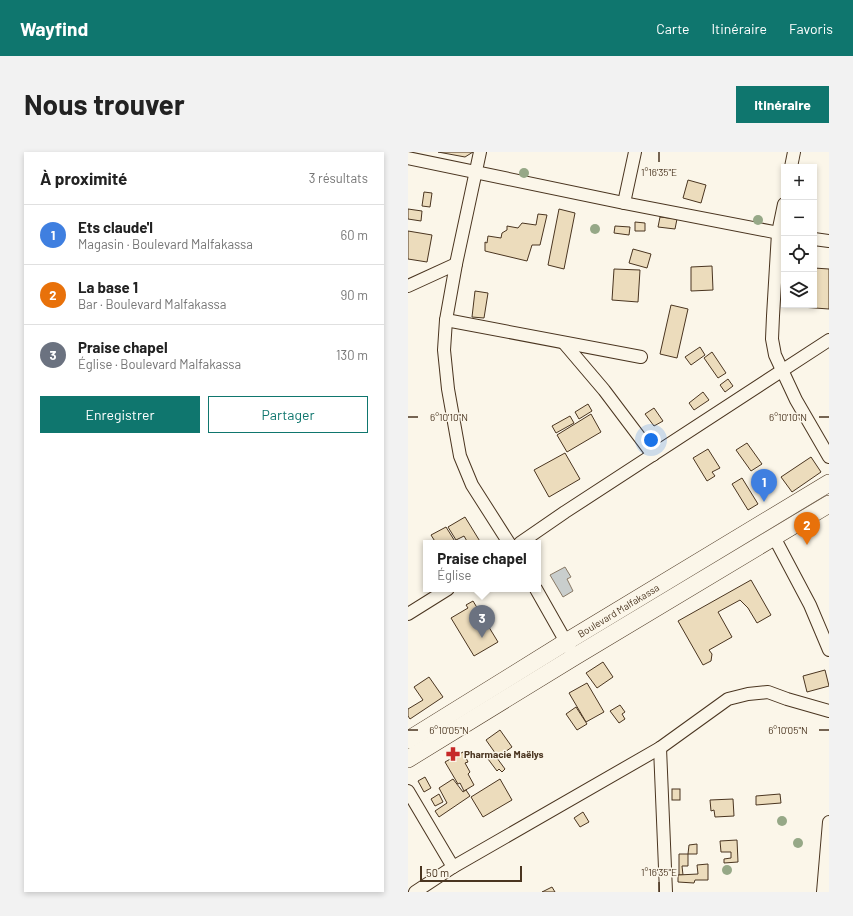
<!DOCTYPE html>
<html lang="fr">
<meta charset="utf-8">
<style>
body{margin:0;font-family:Barlow,sans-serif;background:#f2f2f2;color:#222}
.controls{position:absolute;right:12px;top:12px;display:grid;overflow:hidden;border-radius:0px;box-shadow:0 2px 6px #0003}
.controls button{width:36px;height:36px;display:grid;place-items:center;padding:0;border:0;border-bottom:1px solid #e0e0e0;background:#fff;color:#222;font:20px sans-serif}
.scale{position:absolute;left:12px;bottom:10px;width:102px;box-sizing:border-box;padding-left:4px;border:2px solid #4a3520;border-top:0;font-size:11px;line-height:14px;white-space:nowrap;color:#4a3520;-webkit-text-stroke:3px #fbf6e9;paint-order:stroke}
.you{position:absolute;left:243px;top:288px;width:14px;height:14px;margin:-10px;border:3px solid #fff;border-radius:50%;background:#1a73e8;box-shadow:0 0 0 6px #1a73e833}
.badge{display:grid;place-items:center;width:26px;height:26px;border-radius:50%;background:#0f766e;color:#fff;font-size:13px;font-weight:700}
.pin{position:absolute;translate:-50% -33px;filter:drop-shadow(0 1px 2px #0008)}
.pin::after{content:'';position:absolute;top:21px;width:14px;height:12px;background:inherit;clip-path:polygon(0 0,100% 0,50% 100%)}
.popup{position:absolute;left:15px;top:388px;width:118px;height:52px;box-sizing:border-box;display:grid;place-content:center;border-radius:0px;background:#fff;filter:drop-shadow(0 1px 3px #0005);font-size:13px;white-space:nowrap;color:#767676}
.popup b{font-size:15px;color:#222}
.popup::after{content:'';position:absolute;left:50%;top:100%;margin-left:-8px;border:8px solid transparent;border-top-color:#fff}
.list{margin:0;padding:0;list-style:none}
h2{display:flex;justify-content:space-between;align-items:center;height:52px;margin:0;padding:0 16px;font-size:17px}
h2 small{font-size:13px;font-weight:400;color:#767676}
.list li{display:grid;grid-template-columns:26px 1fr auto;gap:12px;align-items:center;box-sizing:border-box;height:60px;padding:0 16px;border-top:1px solid #e0e0e0}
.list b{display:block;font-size:15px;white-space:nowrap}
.list p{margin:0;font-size:13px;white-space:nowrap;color:#767676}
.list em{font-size:13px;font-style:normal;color:#767676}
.actions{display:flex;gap:8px;padding:12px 16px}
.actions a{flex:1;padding:9px 0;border:1px solid #0f766e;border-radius:0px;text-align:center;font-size:14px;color:#0f766e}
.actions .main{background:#0f766e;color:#fff}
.icon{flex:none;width:22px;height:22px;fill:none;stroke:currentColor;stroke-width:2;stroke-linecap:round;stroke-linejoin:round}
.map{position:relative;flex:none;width:421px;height:740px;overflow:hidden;border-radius:0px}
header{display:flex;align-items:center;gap:24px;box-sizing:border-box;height:56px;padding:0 20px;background:#0f766e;color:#fff}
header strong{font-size:19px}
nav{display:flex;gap:22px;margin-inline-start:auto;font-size:14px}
.intro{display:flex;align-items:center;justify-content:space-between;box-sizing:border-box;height:96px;padding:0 24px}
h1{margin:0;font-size:28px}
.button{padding:10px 18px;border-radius:0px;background:#0f766e;color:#fff;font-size:14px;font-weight:700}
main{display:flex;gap:24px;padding:0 24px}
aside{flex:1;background:#fff;border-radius:0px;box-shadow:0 2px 6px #0003}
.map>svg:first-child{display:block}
.water{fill:#c9cecd;stroke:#887966}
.building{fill:#ecdcbc;stroke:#4a3520}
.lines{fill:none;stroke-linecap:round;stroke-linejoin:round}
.minor-casing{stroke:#4a3520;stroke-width:14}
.secondary-casing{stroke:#4a3520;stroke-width:18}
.minor{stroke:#fbf6e9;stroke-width:12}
.secondary{stroke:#fbf6e9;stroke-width:17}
.tree{fill:#96a887}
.ticks{fill:none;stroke:#4a3520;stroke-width:1.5}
.labels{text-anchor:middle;stroke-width:3;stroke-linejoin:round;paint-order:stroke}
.street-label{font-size:10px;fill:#4a3520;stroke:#fbf6e9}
.poi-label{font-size:10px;font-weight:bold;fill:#4a3520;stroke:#fbf6e9;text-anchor:start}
.ticks-label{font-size:10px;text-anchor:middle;fill:#4a3520;stroke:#fbf6e9;stroke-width:3;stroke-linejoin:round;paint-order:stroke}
</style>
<header>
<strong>Wayfind</strong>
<nav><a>Carte</a><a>Itinéraire</a><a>Favoris</a></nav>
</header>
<div class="intro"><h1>Nous trouver</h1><a class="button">Itinéraire</a></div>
<main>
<aside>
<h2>À proximité<small>3 résultats</small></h2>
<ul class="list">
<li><span class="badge" style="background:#3f7fe0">1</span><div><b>Ets claude'l</b><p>Magasin · Boulevard Malfakassa</p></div><em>60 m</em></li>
<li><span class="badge" style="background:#e8710a">2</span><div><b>La base 1</b><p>Bar · Boulevard Malfakassa</p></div><em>90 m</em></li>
<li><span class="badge" style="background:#6b7280">3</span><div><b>Praise chapel</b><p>Église · Boulevard Malfakassa</p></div><em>130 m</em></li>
</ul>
<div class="actions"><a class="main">Enregistrer</a><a>Partager</a></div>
</aside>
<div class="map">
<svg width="421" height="740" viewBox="0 0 421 740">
<rect width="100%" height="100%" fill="#fbf6e9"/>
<polygon class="water" points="157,415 163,425 159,427 165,439 155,445 142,423"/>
<g class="building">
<polygon points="30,0 65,0 57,5"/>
<polygon points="280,28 298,33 293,51 275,46"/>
<polygon points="16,40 24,41 22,55 14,54"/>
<polygon points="0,57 14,59 13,69 0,67"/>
<polygon points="151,57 167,61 156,117 140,113"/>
<polygon points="130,62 139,63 132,93 124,93 119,109 77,99 77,90 79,91 80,84 93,86 94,81 99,78 99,74 110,76 114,71 128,73"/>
<polygon points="252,65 269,67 267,77 250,75"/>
<polygon points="227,70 237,71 237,79 227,79"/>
<polygon points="207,74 222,75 221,83 206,81"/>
<polygon points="0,79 24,83 19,110 0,107"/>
<polygon points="225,97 243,102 239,116 221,111"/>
<polygon points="304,114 305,138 283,139 283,115"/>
<polygon points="406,116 421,117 421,157 379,154 406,153"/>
<polygon points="206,117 232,118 230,150 204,148"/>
<polygon points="67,139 80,141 76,166 64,165"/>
<polygon points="263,153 280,157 269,206 252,202"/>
<polygon points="292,195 297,203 283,213 277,205"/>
<polygon points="304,200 318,221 310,226 296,206"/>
<polygon points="320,227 325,234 317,240 312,233"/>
<polygon points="295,240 301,248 286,258 281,251"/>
<polygon points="180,252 184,259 171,267 167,260"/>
<polygon points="246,256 255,269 246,274 237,262"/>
<polygon points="183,262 193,280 159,300 149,283"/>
<polygon points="162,264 166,271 148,281 144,274"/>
<polygon points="339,291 354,312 343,319 328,298"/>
<polygon points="300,297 312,316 304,320 307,324 299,329 285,306"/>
<polygon points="157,301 172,327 141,345 126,318"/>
<polygon points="403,305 413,320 384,340 373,325"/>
<polygon points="334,326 350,352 340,358 324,332"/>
<polygon points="57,365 73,391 60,391 56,384 48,388 40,375"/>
<polygon points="38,375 48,391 28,391 23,383"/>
<polygon points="343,428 363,463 349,471 340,456 332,448 310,460 324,485 301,498 304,502 303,509 295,513 270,469"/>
<polygon points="65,449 90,490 66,504 43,466 60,456 58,453"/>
<polygon points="195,510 205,525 189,536 178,521"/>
<polygon points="417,518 421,534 399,540 395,524"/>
<polygon points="21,525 35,545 2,567 0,564 0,557 15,548 6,535"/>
<polygon points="179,531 196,560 178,570 161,541"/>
<polygon points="212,553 217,560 214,562 217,567 211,571 202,559"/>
<polygon points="168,555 179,572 169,578 158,562"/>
<polygon points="92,578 104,595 90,605 78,588"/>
<polygon points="55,600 60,610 57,611 62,620 60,622 66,633 56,639 52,631 50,632 37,610"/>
<polygon points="86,602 97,617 94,620 91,617 89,619 80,607"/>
<polygon points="17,625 23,636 16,640 10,629"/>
<polygon points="45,627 55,640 58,638 62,644 31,665 27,659 39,651 31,636"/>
<polygon points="92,627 104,648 75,665 63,645"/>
<rect x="264" y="637" width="8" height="11"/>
<polygon points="31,642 35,650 27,654 23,647"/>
<polygon points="372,642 373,651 348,653 348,644"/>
<polygon points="325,647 326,664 307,665 306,658 303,659 302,648"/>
<polygon points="175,660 181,670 172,675 166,666"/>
<polygon points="329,688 330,710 316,711 316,707 323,706 323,700 313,700 312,689"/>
<polygon points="289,692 289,702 280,702 281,693"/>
<polygon points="271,702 280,702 280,714 274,714 275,723 271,723"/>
<polygon points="300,712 300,728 287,728 286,731 270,730 270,723 290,722 289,713"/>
<polygon points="144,735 147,740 134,740"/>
</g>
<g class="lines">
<defs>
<g id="minor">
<polyline points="72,0 48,112 38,168 36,198 40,237 52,304 64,333 101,391"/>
<polyline points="0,6 216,51 376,82"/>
<polyline points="383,15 386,0"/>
<polyline points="216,51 227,0"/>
<polyline points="376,52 370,81 365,164 364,187 367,203 388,248 421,305"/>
<polyline points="406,87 421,89"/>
<polyline points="0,134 48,112"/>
<polyline points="38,168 233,205"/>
<polyline points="156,191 196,238 245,303"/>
<polyline points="366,385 402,453 421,498"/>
<polyline points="112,391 157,360 421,188"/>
<polyline points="128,437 162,497"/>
<polyline points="0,462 40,437"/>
<polyline points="252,596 258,740"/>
<polyline points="0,639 45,715"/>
<polyline points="7,740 45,715 252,596 320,547 340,542 360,540 379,547 421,559"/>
<polyline points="415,740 421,670"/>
</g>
<g id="secondary">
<path id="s1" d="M0,588L158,490L421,331"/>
<polyline points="0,607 166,505 421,352"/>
</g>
</defs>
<use href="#minor" class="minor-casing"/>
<use href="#secondary" class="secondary-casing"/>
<use href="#minor" class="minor"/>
<use href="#secondary" class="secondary"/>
</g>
<g class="tree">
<circle cx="116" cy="21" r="5"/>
<circle cx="350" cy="68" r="5"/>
<circle cx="187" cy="77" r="5"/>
<circle cx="374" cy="669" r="5"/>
<circle cx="390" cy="691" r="5"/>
<circle cx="319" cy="718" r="5"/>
</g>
<path class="ticks" d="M251,0V10M0,265H10M411,265H421M0,578H10M411,578H421M251,730V740"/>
<defs>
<symbol id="pharmacy-bare" viewBox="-9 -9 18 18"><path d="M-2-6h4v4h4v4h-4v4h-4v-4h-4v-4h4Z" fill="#c62828" stroke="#fbf6e9" stroke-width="2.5" paint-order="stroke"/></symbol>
</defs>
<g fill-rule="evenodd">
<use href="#pharmacy-bare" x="35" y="592" width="20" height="20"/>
</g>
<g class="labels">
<g class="street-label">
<text dy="4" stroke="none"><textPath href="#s1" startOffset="247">Boulevard Malfakassa</textPath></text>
</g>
<g class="poi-label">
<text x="56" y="606">Pharmacie Maëlys</text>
</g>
</g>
<g class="ticks-label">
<text x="251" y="24">1°16'35"E</text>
<text x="41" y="269">6°10'10"N</text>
<text x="380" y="269">6°10'10"N</text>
<text x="41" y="582">6°10'05"N</text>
<text x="380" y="582">6°10'05"N</text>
<text x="251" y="724">1°16'35"E</text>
</g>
</svg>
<div class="controls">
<button>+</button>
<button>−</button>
<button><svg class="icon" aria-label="locate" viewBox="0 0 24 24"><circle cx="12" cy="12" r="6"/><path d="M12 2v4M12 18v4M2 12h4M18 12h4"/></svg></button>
<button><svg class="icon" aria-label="layers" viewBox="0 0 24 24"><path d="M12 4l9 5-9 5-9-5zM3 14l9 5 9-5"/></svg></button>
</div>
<div class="scale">50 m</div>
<div class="you"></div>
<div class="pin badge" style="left:356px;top:350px;background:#3f7fe0">1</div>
<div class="pin badge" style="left:399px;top:393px;background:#e8710a">2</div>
<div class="pin badge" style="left:74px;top:486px;background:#6b7280">3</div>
<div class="popup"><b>Praise chapel</b>Église</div>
</div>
</main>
